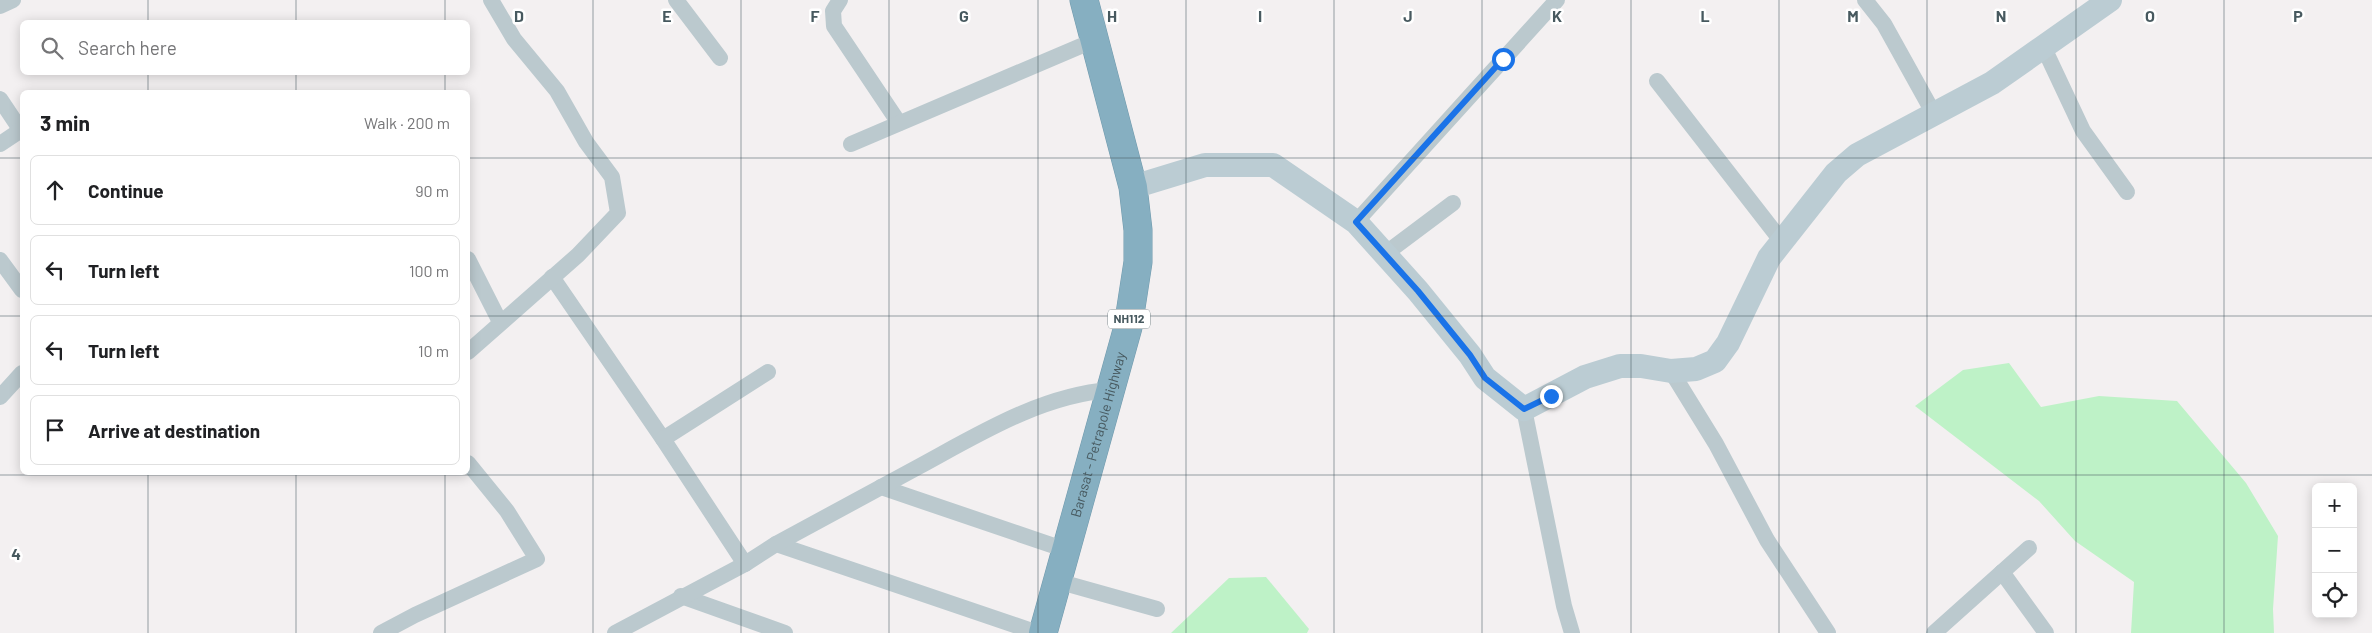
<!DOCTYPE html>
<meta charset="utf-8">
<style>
body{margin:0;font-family:Barlow,sans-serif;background:#f2f2f2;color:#202124}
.controls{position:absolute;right:15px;bottom:15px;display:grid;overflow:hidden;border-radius:8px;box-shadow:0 2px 12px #0003}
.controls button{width:45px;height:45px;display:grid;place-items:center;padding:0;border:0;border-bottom:1px solid #e0e0e0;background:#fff;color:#202124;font:25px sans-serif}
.stop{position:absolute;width:15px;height:15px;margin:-11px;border:4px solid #1a73e8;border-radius:50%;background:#fff}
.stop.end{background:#1a73e8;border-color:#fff;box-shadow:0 1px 5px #0008}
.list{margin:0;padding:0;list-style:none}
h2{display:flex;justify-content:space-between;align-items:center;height:65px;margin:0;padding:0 20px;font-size:21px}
h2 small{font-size:16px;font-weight:400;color:#757577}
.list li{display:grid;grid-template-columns:32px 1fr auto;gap:15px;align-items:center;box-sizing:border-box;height:70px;margin:0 10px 10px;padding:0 10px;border:1px solid #e0e0e0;border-radius:8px}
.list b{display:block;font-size:19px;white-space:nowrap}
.list em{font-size:16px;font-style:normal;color:#757577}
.icon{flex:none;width:28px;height:28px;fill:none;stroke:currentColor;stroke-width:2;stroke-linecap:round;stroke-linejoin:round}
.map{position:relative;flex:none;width:2372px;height:633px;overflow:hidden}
.search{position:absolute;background:#fff;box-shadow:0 2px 12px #0003;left:20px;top:20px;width:450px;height:55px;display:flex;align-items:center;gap:12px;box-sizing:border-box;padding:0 18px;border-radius:8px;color:#757577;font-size:19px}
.panel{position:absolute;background:#fff;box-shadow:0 2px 12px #0003;left:20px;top:90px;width:450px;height:385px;border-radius:8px}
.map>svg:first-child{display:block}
.green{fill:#bef2c7}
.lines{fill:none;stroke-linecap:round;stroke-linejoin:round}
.highway-casing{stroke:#719aad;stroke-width:29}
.street{stroke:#bbc9ce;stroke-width:16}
.secondary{stroke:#bbccd3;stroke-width:24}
.highway{stroke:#86afc1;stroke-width:28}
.route{stroke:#1a73e8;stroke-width:6}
.grid{fill:none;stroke:#47595f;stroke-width:1;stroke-opacity:0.55}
.labels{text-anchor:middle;stroke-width:5;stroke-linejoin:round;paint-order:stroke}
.shield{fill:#fff;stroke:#7e8b8f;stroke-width:1}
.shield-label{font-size:12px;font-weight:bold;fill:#47595f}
.street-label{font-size:14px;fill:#47595f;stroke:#fff}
.grid-label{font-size:16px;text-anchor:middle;font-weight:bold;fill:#47595f;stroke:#fff;stroke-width:5;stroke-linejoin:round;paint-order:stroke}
</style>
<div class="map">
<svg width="2372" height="633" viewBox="0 0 2372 633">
<rect width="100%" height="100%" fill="#f3f0f1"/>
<g class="green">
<polygon points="2009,363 2041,407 2099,396 2177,401 2246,483 2278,536 2273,609 2274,633 2131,633 2134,582 2075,541 2039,501 1915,406 1963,370"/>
<polygon points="1266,577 1309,629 1307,633 1171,633 1229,578"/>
</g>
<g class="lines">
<defs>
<g id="highway">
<path id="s1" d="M1043,633L1128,327L1138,262V230L1133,187L1084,0"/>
</g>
</defs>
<use href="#highway" class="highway-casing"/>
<g class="street">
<polyline points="676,0 720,58"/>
<polyline points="840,0 833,11 834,26 899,123"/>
<polyline points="1865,0 1884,24 1934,114"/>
<polyline points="0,6 13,0"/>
<polyline points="2043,46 2083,131 2127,192"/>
<polyline points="1657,81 1783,243"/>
<polyline points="0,99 22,132"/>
<polyline points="0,144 21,130"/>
<polyline points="851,144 1095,40"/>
<polyline points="1356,222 1557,0"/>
<polyline points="1385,254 1453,203"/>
<polyline points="468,259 500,322"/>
<polyline points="0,260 22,290"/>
<polyline points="552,277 663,439 745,564"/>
<polyline points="468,352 578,255 618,213 612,177 586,142 557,91 514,39 491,0"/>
<polyline points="1671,371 1716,444 1767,540 1828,633"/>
<polyline points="0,397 22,373"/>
<polyline points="1524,409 1564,606 1572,633"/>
<polyline points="663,439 768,372"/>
<polyline points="881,487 1066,550"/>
<polyline points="776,544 1038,633"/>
<polyline points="2002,572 2046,633"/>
<polyline points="1057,581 1157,609"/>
<polyline points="681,596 785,633"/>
<polyline points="381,633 415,615 537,559 507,511 468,463"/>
<path d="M615,633L745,564L776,544C824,518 872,492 920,466C979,434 1042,395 1110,390"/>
<polyline points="1934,633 2029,548"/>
</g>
<polyline class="secondary" points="1133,187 1205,165 1273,165 1356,222 1418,291 1470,355 1485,378 1524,409 1585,377 1620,366 1641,366 1671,371 1696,369 1715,361 1728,343 1769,258 1836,173 1857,155 1992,83 2110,0"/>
<use href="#highway" class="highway"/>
</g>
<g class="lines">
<polyline class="route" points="1503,59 1356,222 1418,291 1470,355 1485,378 1524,409 1551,396"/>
</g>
<path class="grid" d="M148,0V22M296,0V22M445,0V22M593,0V633M741,0V633M889,0V633M1038,0V633M1186,0V633M1334,0V633M1482,0V633M1631,0V633M1779,0V633M1927,0V633M2076,0V633M2224,0V633M148,72V92M296,72V92M445,72V92M0,158H22M468,158H2372M0,316H22M468,316H2372M148,472V633M296,472V633M445,472V633M0,475H2372"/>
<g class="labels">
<rect class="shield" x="1108" y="309.5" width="42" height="19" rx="4"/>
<g class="shield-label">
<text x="1129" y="323">NH112</text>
</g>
<g class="street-label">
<text dy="5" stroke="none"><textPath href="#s1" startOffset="206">Barasat - Petrapole Highway</textPath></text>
</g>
</g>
<g class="grid-label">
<text x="519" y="22">D</text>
<text x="667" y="22">E</text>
<text x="815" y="22">F</text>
<text x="964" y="22">G</text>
<text x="1112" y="22">H</text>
<text x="1260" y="22">I</text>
<text x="1408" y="22">J</text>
<text x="1557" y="22">K</text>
<text x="1705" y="22">L</text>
<text x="1853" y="22">M</text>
<text x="2001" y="22">N</text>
<text x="2150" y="22">O</text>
<text x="2298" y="22">P</text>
<text x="16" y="560">4</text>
</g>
</svg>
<div class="controls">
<button>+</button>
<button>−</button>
<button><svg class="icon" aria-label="locate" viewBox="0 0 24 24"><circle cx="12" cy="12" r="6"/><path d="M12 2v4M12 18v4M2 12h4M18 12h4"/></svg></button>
</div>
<div class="stop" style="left:1503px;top:59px"></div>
<div class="stop end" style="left:1551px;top:396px"></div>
<div class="search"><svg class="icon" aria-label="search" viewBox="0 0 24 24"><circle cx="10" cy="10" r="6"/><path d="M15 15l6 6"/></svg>Search here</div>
<section class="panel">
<h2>3 min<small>Walk · 200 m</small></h2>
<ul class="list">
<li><svg class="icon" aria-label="ahead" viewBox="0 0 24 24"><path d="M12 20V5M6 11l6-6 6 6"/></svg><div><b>Continue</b></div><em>90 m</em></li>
<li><svg class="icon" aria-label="left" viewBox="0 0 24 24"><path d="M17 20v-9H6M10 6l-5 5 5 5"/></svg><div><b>Turn left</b></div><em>100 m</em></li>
<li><svg class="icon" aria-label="left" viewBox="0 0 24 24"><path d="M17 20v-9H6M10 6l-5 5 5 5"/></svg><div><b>Turn left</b></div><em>10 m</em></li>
<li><svg class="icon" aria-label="arrive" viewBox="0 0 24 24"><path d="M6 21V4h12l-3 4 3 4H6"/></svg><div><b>Arrive at destination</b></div></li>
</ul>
</section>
</div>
